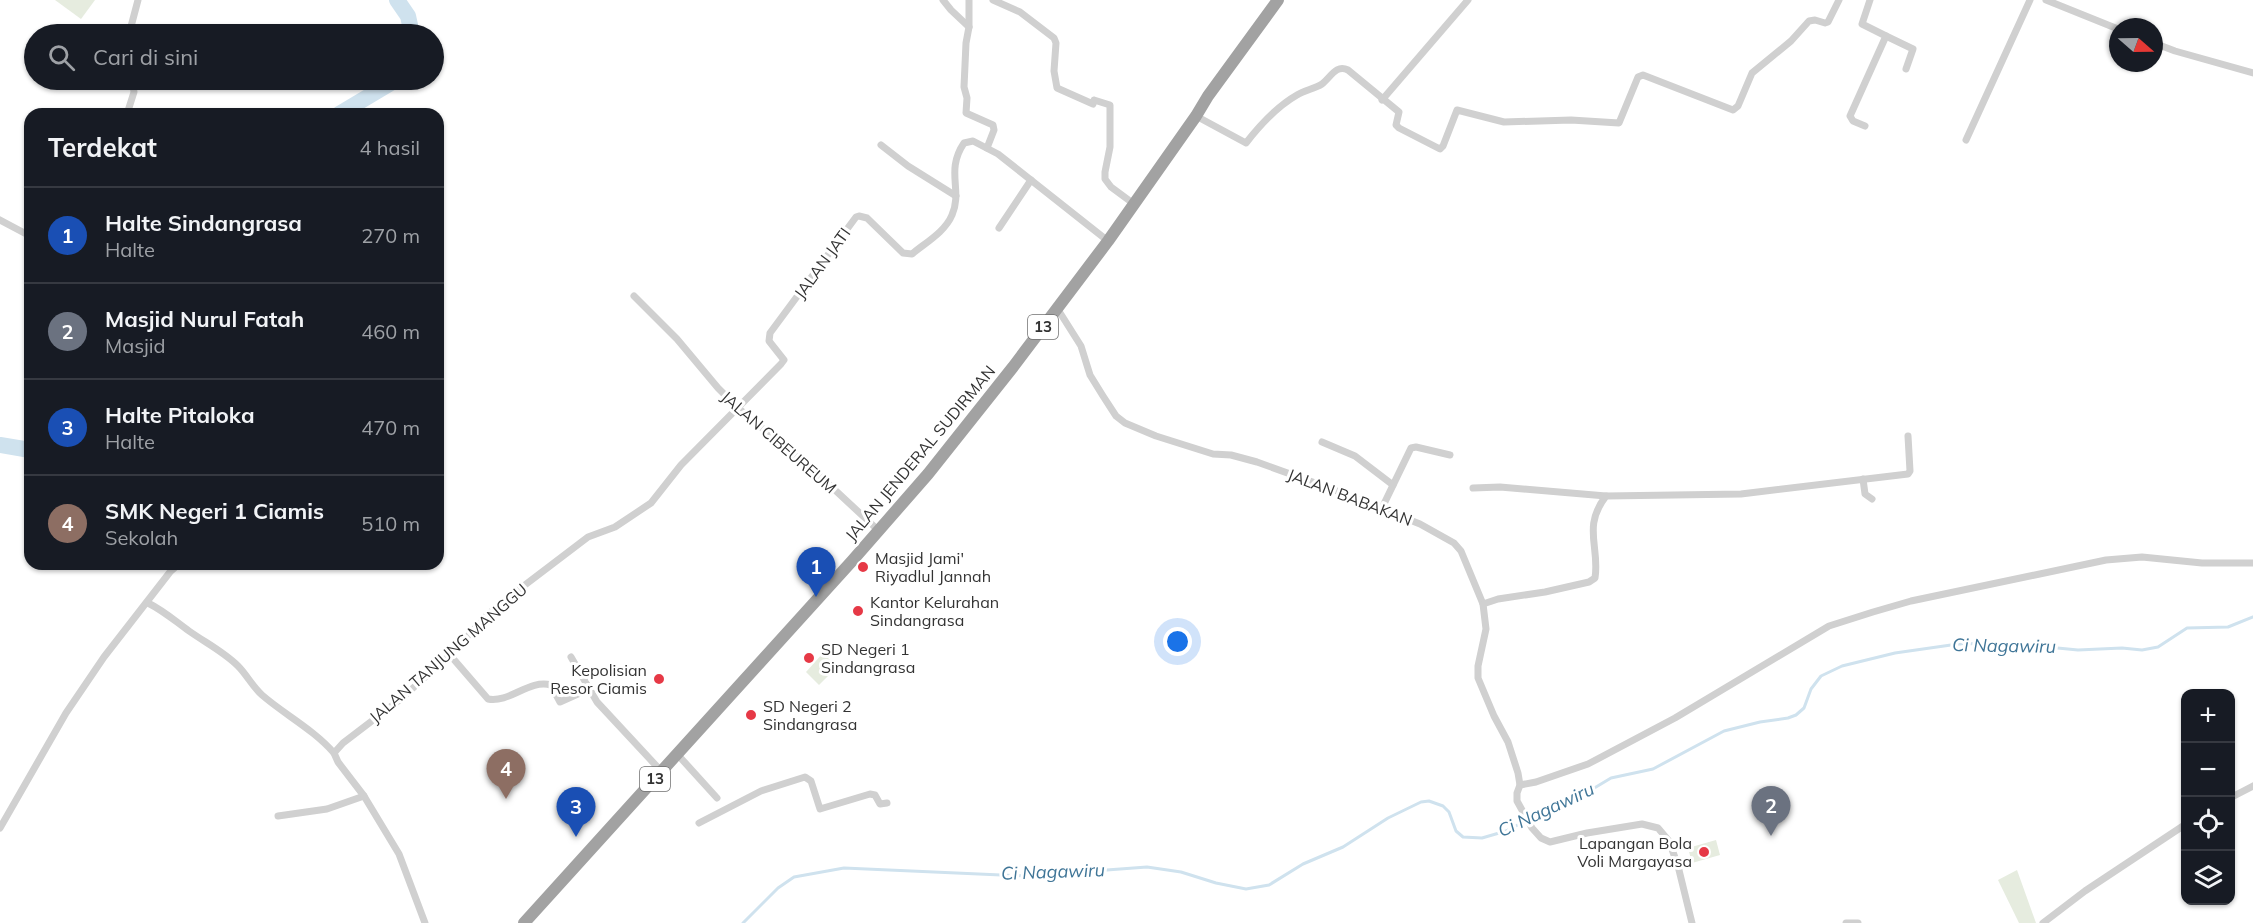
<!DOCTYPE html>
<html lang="id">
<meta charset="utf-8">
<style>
body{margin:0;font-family:Mulish,sans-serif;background:#20242c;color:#f1f3f6}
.controls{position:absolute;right:18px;bottom:18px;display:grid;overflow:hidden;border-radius:12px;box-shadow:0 2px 4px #0004}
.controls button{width:54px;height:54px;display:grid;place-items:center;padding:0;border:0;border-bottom:2px solid #363941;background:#171b24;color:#f1f3f6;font:30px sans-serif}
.compass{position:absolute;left:2109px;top:18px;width:54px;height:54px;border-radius:50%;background:#171b24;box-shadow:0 2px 4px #0004;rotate:110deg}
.you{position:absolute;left:1178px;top:642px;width:21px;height:21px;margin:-15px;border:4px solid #fff;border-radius:50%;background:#1a73e8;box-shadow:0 0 0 9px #1a73e833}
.badge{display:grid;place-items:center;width:39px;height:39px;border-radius:50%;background:#0f766e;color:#fff;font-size:20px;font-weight:700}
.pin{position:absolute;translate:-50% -50px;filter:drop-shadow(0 2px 3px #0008)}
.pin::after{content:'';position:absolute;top:32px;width:21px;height:18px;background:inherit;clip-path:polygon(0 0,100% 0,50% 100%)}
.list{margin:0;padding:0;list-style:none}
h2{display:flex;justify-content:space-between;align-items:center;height:78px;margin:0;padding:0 24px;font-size:26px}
h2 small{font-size:20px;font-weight:400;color:#9ea1a6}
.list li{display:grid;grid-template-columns:39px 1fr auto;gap:18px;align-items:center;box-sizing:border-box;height:96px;padding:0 24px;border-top:2px solid #363941}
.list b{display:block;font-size:22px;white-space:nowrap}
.list p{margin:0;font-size:20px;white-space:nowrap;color:#9ea1a6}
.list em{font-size:20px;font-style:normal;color:#9ea1a6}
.icon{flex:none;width:33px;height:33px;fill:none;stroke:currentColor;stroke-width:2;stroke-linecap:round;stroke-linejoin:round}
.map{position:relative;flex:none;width:2253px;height:923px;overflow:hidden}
.search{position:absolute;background:#171b24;box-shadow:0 2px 4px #0004;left:24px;top:24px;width:420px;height:66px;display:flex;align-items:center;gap:15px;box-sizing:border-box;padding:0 21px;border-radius:33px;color:#9ea1a6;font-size:22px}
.panel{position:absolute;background:#171b24;box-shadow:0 2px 4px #0004;left:24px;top:108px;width:420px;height:462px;border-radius:18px}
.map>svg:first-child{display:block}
.green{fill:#e6ecdf}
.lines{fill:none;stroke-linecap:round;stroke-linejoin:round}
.stream{stroke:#cfe2ee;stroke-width:3}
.river{stroke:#cfe2ee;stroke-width:16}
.minor{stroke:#d0d0d0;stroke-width:7}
.trunk{stroke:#a2a2a2;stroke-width:12}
.poi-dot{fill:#e63946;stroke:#fff;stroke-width:2}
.labels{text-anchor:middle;stroke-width:6;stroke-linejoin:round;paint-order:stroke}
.shield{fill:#fff;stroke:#707070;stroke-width:1.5}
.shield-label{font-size:15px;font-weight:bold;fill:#333}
.street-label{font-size:16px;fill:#333;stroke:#fff}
.poi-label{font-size:16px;fill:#333;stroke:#fff;text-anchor:start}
.water-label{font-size:18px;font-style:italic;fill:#3f7597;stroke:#fff}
</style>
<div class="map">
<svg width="2253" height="923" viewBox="0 0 2253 923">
<rect width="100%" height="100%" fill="#fff"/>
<g class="green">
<polygon points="55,0 95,0 81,19"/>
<polygon points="823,653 837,667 819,685 806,672"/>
<polygon points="1716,840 1720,855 1692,863 1688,848"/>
<polygon points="2017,870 2036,923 2019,923 1998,880"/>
</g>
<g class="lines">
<polyline class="stream" points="743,923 778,888 794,877 844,868 1026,876 1147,867 1181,872 1216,883 1246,889 1269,885 1303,864 1343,847 1388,818 1421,802 1429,801 1443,806 1449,812 1456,831 1463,837 1482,838 1506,831 1535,816 1576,799 1611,778 1653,769 1724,731 1760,722 1788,718 1796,715 1804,708 1811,689 1821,676 1842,666 1895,653 1958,644 2008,643 2078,650 2122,648 2142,650 2158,647 2187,628 2228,627 2253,617"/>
<g class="river">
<polyline points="397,0 408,16 412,34"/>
<polyline points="339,114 396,80"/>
<polyline points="0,445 30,450"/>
</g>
<g class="minor">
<polyline points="943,0 951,10 969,27"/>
<polyline points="969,0 969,27 966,43 964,87 967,98 966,113 993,125 994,130 987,148"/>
<polyline points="993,0 1020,12 1054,38 1056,43 1054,71 1057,88 1093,104 1094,100 1110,105 1110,147 1105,172 1105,179 1111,187 1134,204"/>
<polyline points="2046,0 2118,29"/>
<polyline points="129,34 138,0"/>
<polyline points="1886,36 1913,49 1906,69"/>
<polyline points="2154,43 2175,51 2253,73"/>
<polyline points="1382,100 1468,0"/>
<polyline points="127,114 134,92 132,80"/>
<path d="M1196,116L1246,143C1260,125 1276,107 1297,95C1305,90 1314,89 1322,84C1331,77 1336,64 1348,70L1399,112L1396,125L1399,128L1440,149L1443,146L1457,110L1504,122L1571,120L1619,123L1638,77L1643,75L1733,110L1738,106L1752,73L1791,41L1809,21L1815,20L1825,23L1828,22L1839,0"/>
<polyline points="1865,126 1853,121 1850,116 1886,36 1862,24 1870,0"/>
<polyline points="1966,140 2030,0"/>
<polyline points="881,145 908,166 956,196"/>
<polyline points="0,220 30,236"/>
<polyline points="999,228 1031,180"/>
<polyline points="634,296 677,339 718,388 738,408 821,477 879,531"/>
<polyline points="1057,308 1081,346 1090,375 1103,396 1116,416 1125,423 1156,436 1213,454 1231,455 1257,462 1332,489 1420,524 1454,543 1461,551 1483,604 1486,629 1478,666 1478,678 1494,716 1508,742 1518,773 1520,785 1517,793 1517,801 1532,828 1541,838 1550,842 1587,833 1642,824 1658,828 1669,841 1678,866 1692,923"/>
<polyline points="1322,442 1355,456 1393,485"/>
<polyline points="1863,479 1865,494 1872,499"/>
<polyline points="1473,488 1500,487 1606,496"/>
<polyline points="1382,508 1411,448 1416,447 1450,455"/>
<path d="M148,603C164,611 175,621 189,631C206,643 224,652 238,666C247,675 252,686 262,695C285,715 313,729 334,753"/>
<path d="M1483,604L1498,599L1545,592L1589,582L1595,578C1600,547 1582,527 1606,496L1741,494L1908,474L1910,471L1908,436"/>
<path d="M450,655L488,699C510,703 529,679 551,685L560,702L589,689"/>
<polyline points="571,657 597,702 662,772"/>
<polyline points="678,755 717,798"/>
<polyline points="1520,785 1536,782 1588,764 1675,718 1829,626 1873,612 1911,601 2106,560 2142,557 2202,563 2253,563"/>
<polyline points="2230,798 2253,786"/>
<polyline points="278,816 327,809 364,796"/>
<polyline points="699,823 761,791 805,777 811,781 820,809 870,794 875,795 880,804 887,803"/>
<polyline points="0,828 66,713 104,657 170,572 179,564"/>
<path d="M425,923L399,854L364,796L338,762L334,753L343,743L402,698L455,650L487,615L517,591L588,537L615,527L651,503L681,465L781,364L784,360L769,341L770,333L856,217L859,216L867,218L903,253L912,254C925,243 945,232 952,215C963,190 945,171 964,143L973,141L998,154L1108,241"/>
<polyline points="1846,923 1858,923"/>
<polyline points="2043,923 2085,891 2186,824"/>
</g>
<polyline class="trunk" points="524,923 852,561 928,474 1013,367 1108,241 1196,116 1208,96 1278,0"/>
</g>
<g class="poi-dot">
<circle cx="863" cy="567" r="6"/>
<circle cx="858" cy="611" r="6"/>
<circle cx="809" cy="658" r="6"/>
<circle cx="659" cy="679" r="6"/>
<circle cx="751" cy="715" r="6"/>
<circle cx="1704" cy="852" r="6"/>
</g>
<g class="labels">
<g class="shield">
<rect x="1028" y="315" width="30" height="24" rx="4.5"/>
<rect x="640" y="767" width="30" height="24" rx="4.5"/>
</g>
<g class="shield-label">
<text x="1043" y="332">13</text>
<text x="655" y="784">13</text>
</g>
<g class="street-label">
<text transform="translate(822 263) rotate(-54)" y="6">JALAN JATI</text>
<text transform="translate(779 442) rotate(41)" y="6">JALAN CIBEUREUM</text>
<text transform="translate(920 453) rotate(-50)" y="6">JALAN JENDERAL SUDIRMAN</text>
<text transform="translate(1350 497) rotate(21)" y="6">JALAN BABAKAN</text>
<text transform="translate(448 653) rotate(-41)" y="6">JALAN TANJUNG MANGGU</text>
</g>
<g class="poi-label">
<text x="875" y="564">Masjid Jami'<tspan x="875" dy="18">Riyadlul Jannah</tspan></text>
<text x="870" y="608">Kantor Kelurahan<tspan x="870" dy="18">Sindangrasa</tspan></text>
<text x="821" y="655">SD Negeri 1<tspan x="821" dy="18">Sindangrasa</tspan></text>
<text x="647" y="676" text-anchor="end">Kepolisian<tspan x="647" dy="18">Resor Ciamis</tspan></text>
<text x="763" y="712">SD Negeri 2<tspan x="763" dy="18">Sindangrasa</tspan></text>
<text x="1692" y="849" text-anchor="end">Lapangan Bola<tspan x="1692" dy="18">Voli Margayasa</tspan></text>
</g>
<g class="water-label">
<text transform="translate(2004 646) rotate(1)" y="6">Ci Nagawiru</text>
<text transform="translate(1546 810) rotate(-25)" y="6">Ci Nagawiru</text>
<text transform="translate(1053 872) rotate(-2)" y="6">Ci Nagawiru</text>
</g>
</g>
</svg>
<div class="controls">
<button>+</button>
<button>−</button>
<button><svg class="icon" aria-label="locate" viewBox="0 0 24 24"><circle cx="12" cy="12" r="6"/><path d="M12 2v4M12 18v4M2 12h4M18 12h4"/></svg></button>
<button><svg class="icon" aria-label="layers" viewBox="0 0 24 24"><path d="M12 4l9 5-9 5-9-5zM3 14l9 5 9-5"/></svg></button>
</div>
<svg class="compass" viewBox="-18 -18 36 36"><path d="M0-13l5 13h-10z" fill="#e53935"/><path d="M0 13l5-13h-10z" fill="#9ea1a6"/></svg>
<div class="you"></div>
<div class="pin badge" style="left:816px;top:597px;background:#1a4fb4">1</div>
<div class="pin badge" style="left:1771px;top:836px;background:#6b7280">2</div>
<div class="pin badge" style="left:576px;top:837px;background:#1a4fb4">3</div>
<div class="pin badge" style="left:506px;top:799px;background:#8d6e63">4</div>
<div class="search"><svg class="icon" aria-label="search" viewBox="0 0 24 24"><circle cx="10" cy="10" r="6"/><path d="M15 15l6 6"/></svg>Cari di sini</div>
<section class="panel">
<h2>Terdekat<small>4 hasil</small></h2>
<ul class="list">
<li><span class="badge" style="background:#1a4fb4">1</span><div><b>Halte Sindangrasa</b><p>Halte</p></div><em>270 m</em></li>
<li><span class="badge" style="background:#6b7280">2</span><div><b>Masjid Nurul Fatah</b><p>Masjid</p></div><em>460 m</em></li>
<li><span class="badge" style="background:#1a4fb4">3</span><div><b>Halte Pitaloka</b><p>Halte</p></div><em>470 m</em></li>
<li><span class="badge" style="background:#8d6e63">4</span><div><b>SMK Negeri 1 Ciamis</b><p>Sekolah</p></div><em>510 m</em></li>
</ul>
</section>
</div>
